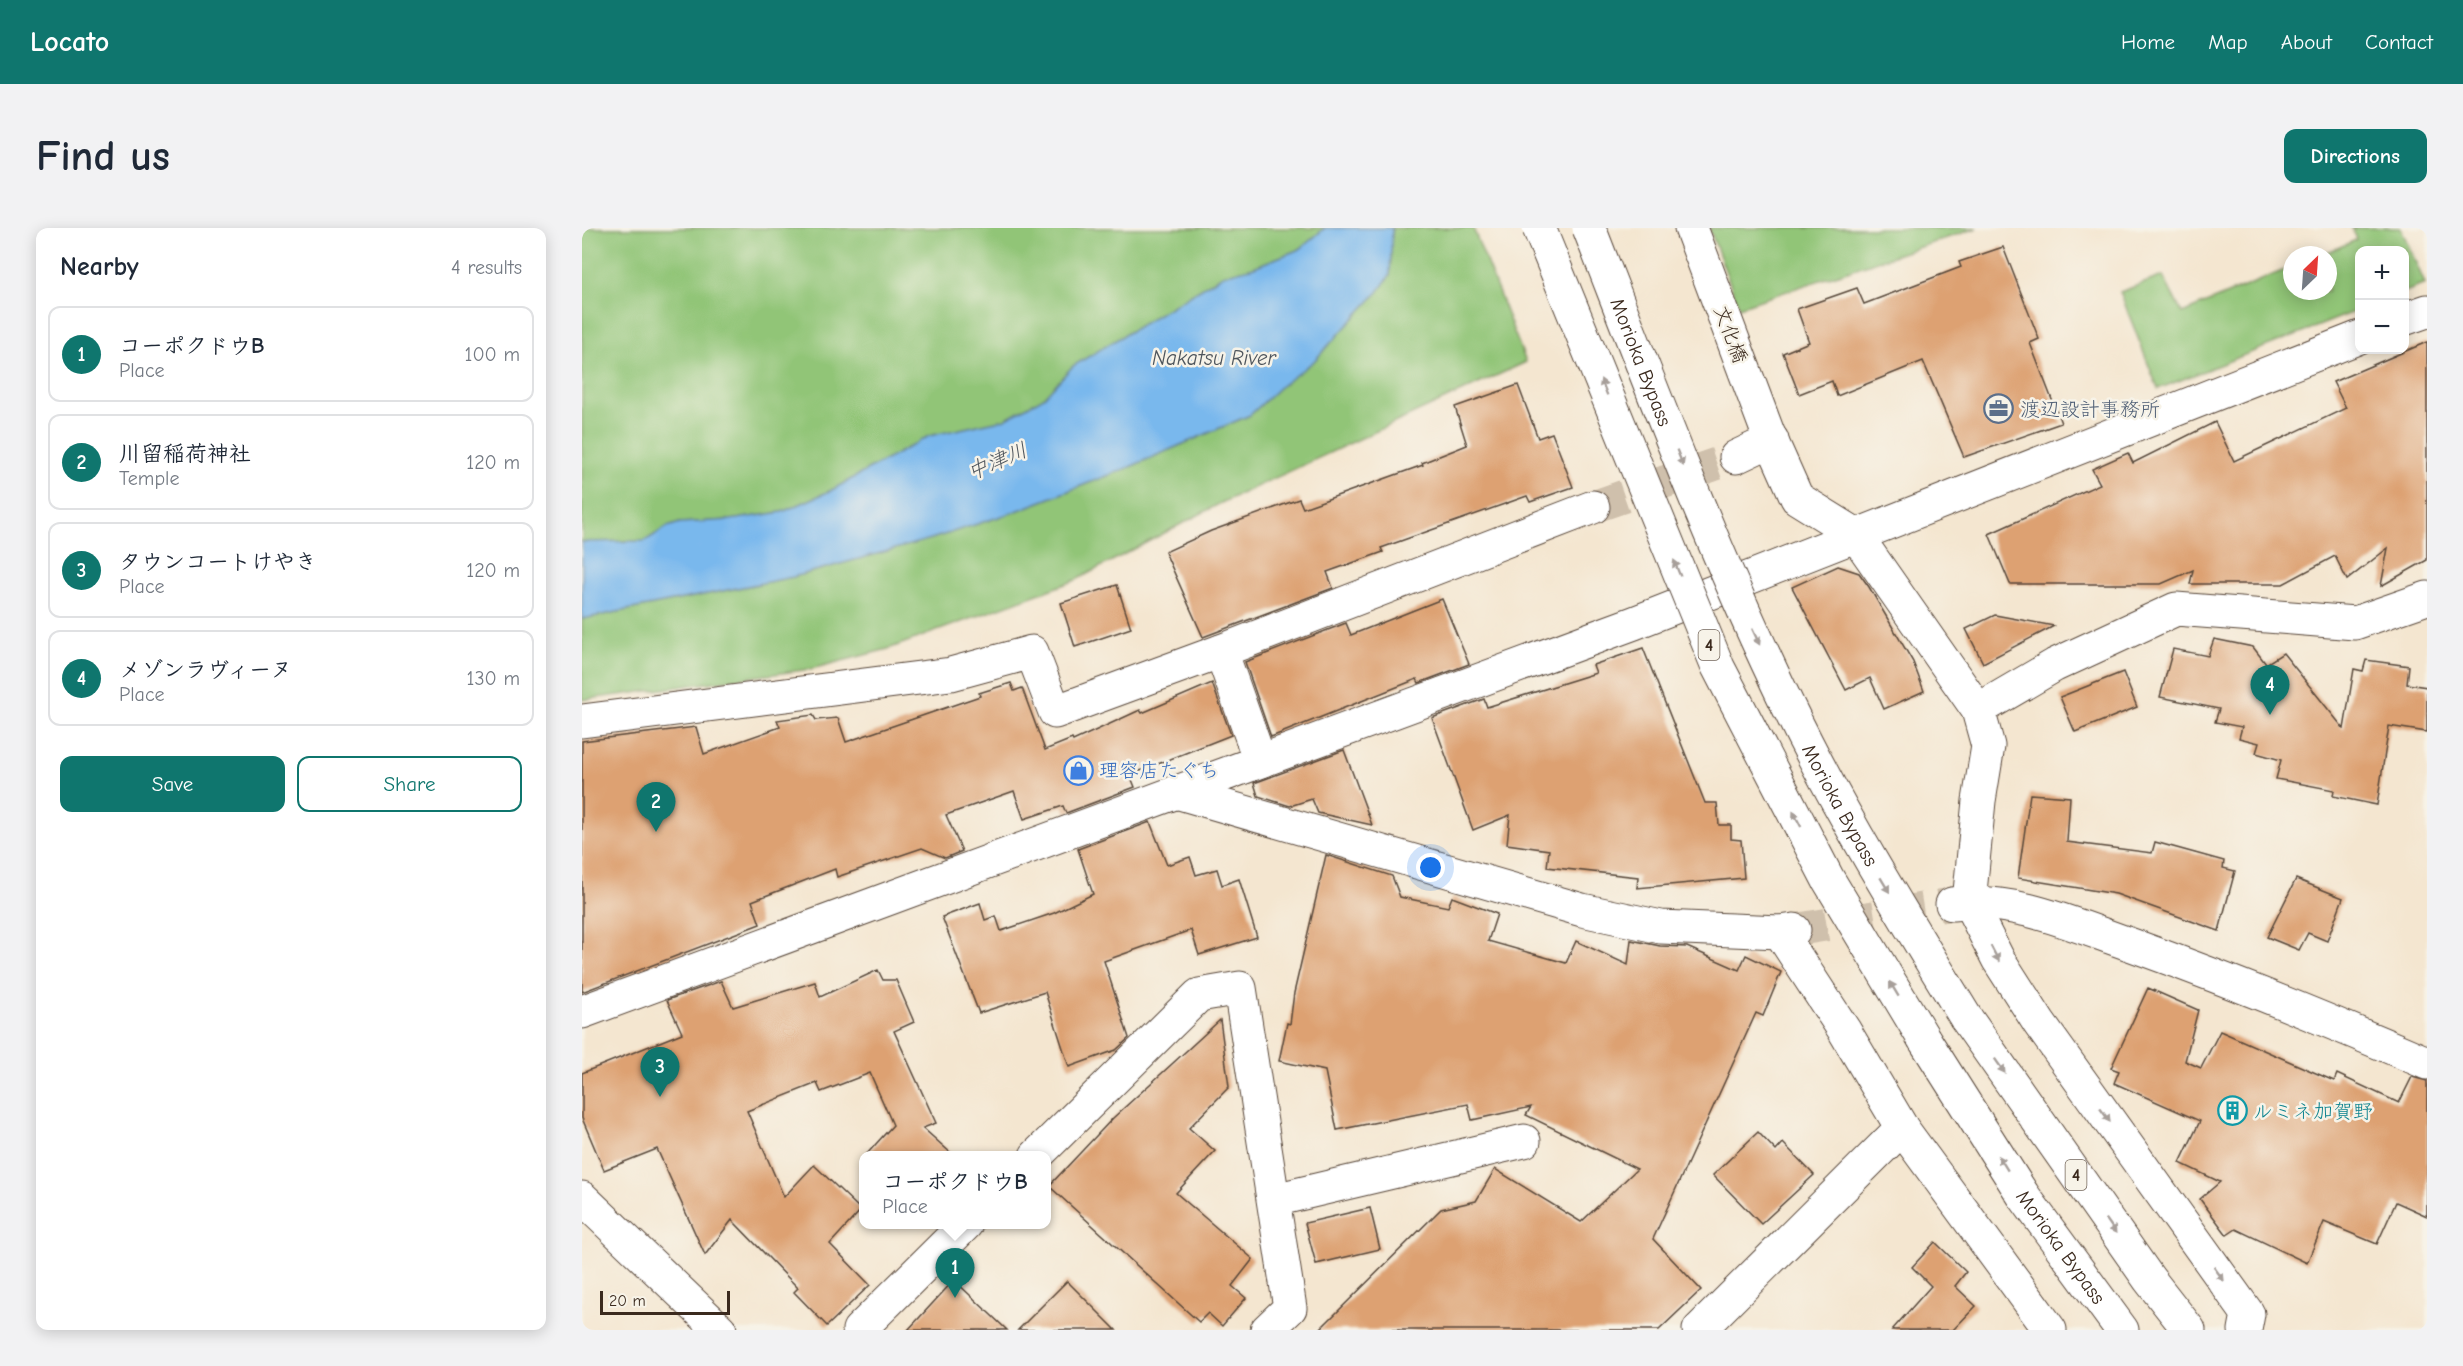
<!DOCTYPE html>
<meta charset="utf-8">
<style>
body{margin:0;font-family:"Comic Neue","Klee One",sans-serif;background:#f2f2f3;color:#1f2937}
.controls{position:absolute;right:18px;top:18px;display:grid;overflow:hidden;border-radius:12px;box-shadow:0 3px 15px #0003}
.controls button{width:54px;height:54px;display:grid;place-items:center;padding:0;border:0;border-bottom:2px solid #e0e1e3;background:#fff;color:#1f2937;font:30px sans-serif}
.compass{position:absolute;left:1701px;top:18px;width:54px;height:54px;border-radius:50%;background:#fff;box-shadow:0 3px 15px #0003;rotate:25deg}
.scale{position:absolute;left:18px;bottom:15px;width:130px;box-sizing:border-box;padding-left:6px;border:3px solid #3b2a1e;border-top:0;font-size:16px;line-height:21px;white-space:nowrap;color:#3b2a1e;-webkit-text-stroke:4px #f7f3e8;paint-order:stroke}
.you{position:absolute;left:849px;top:640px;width:21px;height:21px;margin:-15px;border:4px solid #fff;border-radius:50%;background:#1a73e8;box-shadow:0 0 0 9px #1a73e833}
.badge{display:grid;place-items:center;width:39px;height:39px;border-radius:50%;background:#0f766e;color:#fff;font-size:20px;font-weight:700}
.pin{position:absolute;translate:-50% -50px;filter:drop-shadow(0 2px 3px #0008)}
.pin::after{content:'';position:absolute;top:32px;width:21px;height:18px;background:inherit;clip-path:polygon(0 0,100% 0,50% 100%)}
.popup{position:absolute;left:277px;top:923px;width:192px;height:78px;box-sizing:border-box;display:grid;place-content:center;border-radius:12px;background:#fff;filter:drop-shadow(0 2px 4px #0005);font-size:20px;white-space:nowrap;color:#747a83}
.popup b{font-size:22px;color:#1f2937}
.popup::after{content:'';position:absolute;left:50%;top:100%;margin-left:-12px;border:12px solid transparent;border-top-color:#fff}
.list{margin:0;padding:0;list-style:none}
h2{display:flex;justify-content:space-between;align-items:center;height:78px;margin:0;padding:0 24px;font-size:26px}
h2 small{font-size:20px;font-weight:400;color:#747a83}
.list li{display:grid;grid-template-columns:39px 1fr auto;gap:18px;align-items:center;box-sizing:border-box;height:96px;margin:0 12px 12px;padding:0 12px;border:2px solid #e0e1e3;border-radius:12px}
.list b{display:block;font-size:22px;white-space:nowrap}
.list p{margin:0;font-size:20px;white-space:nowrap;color:#747a83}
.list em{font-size:20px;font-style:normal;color:#747a83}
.actions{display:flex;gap:12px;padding:18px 24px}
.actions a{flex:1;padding:14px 0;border:2px solid #0f766e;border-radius:12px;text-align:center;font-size:21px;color:#0f766e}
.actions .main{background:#0f766e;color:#fff}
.map{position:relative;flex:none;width:1845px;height:1102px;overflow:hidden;border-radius:12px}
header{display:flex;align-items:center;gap:36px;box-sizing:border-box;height:84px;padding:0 30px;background:#0f766e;color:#fff}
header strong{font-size:28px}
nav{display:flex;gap:33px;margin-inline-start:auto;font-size:21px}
.intro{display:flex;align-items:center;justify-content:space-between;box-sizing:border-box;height:144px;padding:0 36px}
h1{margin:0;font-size:42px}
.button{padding:15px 27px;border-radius:12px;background:#0f766e;color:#fff;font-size:21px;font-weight:700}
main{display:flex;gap:36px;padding:0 36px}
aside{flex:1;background:#fff;border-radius:12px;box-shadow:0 3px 15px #0003}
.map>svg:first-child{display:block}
.green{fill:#91c577;stroke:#66784a;stroke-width:1.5}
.water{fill:#79b8ed;stroke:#5a7186;stroke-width:1.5}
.building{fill:#dda172}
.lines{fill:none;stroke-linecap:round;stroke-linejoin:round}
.street-tunnel{stroke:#cfc0ac;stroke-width:33;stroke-dasharray:33 16;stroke-linecap:butt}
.street-casing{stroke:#574639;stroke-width:35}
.highway-casing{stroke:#574639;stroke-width:35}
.street{stroke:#fff;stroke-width:33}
.highway{stroke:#fff;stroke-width:33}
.highway-bridge-casing{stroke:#574639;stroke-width:35;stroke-linecap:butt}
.highway-bridge{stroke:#fff;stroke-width:33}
.oneway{fill:#a79f9a}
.labels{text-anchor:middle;stroke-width:5;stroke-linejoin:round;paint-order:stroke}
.shield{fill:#f7f3e8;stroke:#73665b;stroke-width:1.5}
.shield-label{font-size:18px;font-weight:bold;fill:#3b2a1e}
.street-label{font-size:20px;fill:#3b2a1e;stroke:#f7f3e8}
.service-label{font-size:20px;fill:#4e5e75;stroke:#f7f3e8;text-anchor:start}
.shop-label{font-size:20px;fill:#366cbe;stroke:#f7f3e8;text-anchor:start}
.culture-label{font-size:20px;fill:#0d838f;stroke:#f7f3e8;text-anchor:start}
.water-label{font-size:21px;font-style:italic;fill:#4e555c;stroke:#f7f3e8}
</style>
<header>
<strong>Locato</strong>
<nav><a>Home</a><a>Map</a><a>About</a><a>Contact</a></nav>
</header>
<div class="intro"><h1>Find us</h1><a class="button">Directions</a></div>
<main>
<aside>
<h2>Nearby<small>4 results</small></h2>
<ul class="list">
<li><span class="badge">1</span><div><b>コーポクドウB</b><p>Place</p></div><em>100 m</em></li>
<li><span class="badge">2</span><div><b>川留稲荷神社</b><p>Temple</p></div><em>120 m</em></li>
<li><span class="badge">3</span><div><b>タウンコートけやき</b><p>Place</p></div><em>120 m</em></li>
<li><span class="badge">4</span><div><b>メゾンラヴィーヌ</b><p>Place</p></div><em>130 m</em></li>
</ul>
<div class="actions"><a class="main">Save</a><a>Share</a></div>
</aside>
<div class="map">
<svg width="1845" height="1102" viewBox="0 0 1845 1102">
<rect width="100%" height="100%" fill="#f7f3e8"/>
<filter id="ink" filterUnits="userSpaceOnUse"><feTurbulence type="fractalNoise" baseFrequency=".0167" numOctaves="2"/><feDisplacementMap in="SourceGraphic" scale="12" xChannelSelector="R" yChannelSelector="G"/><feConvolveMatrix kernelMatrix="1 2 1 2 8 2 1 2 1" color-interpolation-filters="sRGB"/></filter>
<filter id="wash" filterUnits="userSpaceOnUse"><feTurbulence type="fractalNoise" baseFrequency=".008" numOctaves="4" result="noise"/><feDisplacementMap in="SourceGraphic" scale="24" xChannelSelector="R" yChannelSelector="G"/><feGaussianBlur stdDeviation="1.35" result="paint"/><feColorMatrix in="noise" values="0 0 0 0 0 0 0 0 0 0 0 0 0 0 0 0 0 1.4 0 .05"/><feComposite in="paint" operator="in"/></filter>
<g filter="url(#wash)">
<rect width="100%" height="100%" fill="#f4e6d0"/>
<g class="green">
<polygon points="0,0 743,0 718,21 672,39 641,47 491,138 462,169 423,191 347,208 248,263 200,284 148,292 98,295 85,299 63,313 0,314"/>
<polygon points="810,0 891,0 944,134 637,276 494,352 306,421 229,441 0,472 0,391 211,349 349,311 429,285 543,241 668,187 700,157 732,133 796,64 808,47"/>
<polygon points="1127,0 1395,0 1157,79"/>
<polygon points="1770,0 1819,0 1843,56 1823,64 1822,22 1778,22 1777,82 1576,161 1538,64 1581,48 1600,85 1710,39 1710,63 1746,63 1746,27 1739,27 1774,12"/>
</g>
<polygon class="water" points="743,0 810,0 808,47 796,64 732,133 700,157 668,187 543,241 429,285 349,311 211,349 0,391 0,314 63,313 85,299 98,295 148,292 200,284 248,263 347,208 423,191 462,169 491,138 641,47 672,39 718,21"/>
<g id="blocks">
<g class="building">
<polygon points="1421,19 1457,111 1448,115 1479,195 1382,229 1341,133 1255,168 1250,153 1217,166 1201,125 1227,114 1215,81 1275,60 1282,76 1379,39 1377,34"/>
<polygon points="1845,114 1845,332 1799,358 1806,320 1765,352 1753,328 1701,356 1608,356 1611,342 1579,356 1428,356 1407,306 1518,256 1510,241 1546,225 1551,235 1633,194 1652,233 1764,180 1751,154"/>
<polygon points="936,157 956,210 970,205 991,259 948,274 945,268 799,320 801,324 745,344 751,360 621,409 583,324 629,303 717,271 721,280 841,237 840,235 885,217 873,179"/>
<polygon points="1256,338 1277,345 1287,359 1331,434 1342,463 1302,481 1288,450 1264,462 1210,359"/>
<polygon points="535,357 549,400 493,419 479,375"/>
<polygon points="860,371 887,436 837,455 835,451 689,509 663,434 764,395 769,407"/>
<polygon points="1413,387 1472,398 1401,435 1384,401"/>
<polygon points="1632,411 1671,419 1684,436 1701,425 1762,501 1772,441 1781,443 1784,432 1827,438 1825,456 1845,459 1845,504 1807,498 1795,577 1751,568 1752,562 1694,551 1699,532 1674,525 1677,515 1657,510 1660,499 1633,494 1637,481 1578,469 1591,421 1626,428"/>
<polygon points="1061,420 1123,575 1135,575 1137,597 1149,597 1149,611 1159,612 1162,650 1055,660 1056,649 965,639 967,622 925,616 928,587 891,602 850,490 902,471 905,479 1014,445 1011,437"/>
<polygon points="1541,444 1555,479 1493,504 1478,469"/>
<polygon points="429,455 432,463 440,460 463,522 490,511 491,513 558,482 560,485 630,455 649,507 548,547 553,559 484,585 481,578 442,591 432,563 364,587 380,623 363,630 340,620 255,649 253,641 170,673 178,696 0,764 0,513 114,499 122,526 198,499 195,492 231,487 234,492 256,490 264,514 398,468 397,465"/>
<polygon points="762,522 790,597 736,585 730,571 708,578 676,568 672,555"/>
<polygon points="1448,566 1488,569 1485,614 1570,625 1573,614 1642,633 1641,640 1653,643 1637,703 1534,666 1436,650"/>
<polygon points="568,594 585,637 608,629 614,647 635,641 640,657 657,651 675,709 617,727 609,702 522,733 547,810 534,822 487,839 463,764 397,785 360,689 398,675 403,692 414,688 419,703 472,685 511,666 496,621"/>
<polygon points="744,627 810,648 818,669 866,679 870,669 915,686 906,713 984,735 994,713 1046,737 1049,712 1078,718 1105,719 1157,742 1164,727 1199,744 1181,788 1174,785 1071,1011 1119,1062 1077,1102 737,1102 859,981 894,973 913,941 999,994 1055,941 944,887 949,879 890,892 886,876 755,902 743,843 697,833 705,795 708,796 712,765"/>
<polygon points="1714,651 1761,670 1745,713 1726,705 1717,722 1685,709"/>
<polygon points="296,742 301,752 314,752 332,794 312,803 354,895 341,900 371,927 284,927 311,897 288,845 239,864 235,855 165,883 202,969 232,937 279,982 248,1016 288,1057 245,1098 212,1064 216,1060 150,992 123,1027 75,921 22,942 0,890 0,845 100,805 85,772 139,753 151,779 233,754 238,769"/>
<polygon points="1566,760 1616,782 1603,833 1619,840 1638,803 1752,853 1755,846 1817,875 1830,849 1845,853 1845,988 1814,974 1795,1016 1742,994 1725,1035 1654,1001 1645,1007 1618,971 1638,954 1598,935 1618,893 1532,855 1537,843 1529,840"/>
<polygon points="638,792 647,859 607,900 633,923 594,965 671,1031 650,1058 664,1070 640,1098 626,1085 617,1094 467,958 531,890"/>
<polygon points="1176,904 1194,923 1201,915 1232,947 1179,996 1131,947"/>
<polygon points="788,980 798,1021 734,1036 723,995"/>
<polygon points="1353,1014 1384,1044 1373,1058 1394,1078 1371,1102 1310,1102 1349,1058 1330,1039"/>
<polygon points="372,1052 425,1102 326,1102"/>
<polygon points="485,1053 534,1102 436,1102"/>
</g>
</g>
</g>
<g filter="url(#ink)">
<use href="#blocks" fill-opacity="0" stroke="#574639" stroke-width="1.5"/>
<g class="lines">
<g class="street-tunnel">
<polyline points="1011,279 1154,229"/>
<polyline points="1212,702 1370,676"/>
</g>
<defs>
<g id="street">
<polyline points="1109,0 1186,205 1215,270 1273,306 1396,482 1406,518 1397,573 1387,674 1416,731 1457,795 1666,1086 1663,1102"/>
<polyline points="1822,91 1845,83"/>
<polyline points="1154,229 1190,212"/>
<polyline points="639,423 678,533"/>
<polyline points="1396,482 1473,437 1594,381 1773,395 1845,370"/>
<polyline points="0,493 369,446 450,424 473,484 639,423 1011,279"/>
<polyline points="594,564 1000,682 1079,699 1198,704 1212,702"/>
<path d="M1370,676C1433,669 1492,697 1550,717C1650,753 1748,793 1845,835"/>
<polyline points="1198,704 1262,802 1320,900 1468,1102"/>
<polyline points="0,784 1052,395 1778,109"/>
<polyline points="454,928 617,767 658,760 708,1080 685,1102"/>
<polyline points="0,970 138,1102"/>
<polyline points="692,972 942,913"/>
<polyline points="277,1102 384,996"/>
<polyline points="1117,1102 1320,900"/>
</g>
<g id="highway">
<polyline points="1384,790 1567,1051 1607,1102"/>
<path id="s1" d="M1342,811L1441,967L1540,1102"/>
</g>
</defs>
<use href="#street" class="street-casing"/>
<use href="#highway" class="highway-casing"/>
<use href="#street" class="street"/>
<use href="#highway" class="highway"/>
<defs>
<g id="highway-bridge">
<polyline points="957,0 1136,439 1246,651 1342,811"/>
<path id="s2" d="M1007,0C1070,161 1131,324 1207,480C1259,587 1322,689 1384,790"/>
</g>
</defs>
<use href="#highway-bridge" class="highway-bridge-casing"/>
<use href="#highway-bridge" class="highway-bridge"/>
</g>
<defs><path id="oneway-solid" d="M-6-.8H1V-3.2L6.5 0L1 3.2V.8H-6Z" transform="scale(1.5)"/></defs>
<g class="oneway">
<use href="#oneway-solid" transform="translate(1022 159) rotate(-112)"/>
<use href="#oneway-solid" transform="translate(1098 230) rotate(68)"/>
<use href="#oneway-solid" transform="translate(1095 340) rotate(-112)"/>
<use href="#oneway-solid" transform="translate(1174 409) rotate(65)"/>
<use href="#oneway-solid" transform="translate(1215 591) rotate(-118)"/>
<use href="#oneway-solid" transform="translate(1303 657) rotate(59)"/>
<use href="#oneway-solid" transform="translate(1413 726) rotate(62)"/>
<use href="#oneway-solid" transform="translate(1312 761) rotate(-121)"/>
<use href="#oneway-solid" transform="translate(1418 838) rotate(55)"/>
<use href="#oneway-solid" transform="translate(1523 887) rotate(54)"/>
<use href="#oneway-solid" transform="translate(1421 935) rotate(-122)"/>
<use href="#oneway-solid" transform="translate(1529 998) rotate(55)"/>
<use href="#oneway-solid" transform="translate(1637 1046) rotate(54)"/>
</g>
</g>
<defs>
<symbol id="office-ring" viewBox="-11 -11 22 22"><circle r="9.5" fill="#f7f3e8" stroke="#5c6f8a" stroke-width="1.5"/><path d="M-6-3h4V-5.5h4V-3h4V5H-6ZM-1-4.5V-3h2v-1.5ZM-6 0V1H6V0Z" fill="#5c6f8a"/></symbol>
<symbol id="shop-ring" viewBox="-11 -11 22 22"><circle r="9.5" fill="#f7f3e8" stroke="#3f7fe0" stroke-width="1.5"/><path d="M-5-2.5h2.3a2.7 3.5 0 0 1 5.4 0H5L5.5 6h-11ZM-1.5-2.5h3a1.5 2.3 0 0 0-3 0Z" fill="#3f7fe0"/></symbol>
<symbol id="building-ring" viewBox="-11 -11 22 22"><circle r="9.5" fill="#f7f3e8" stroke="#0f9aa8" stroke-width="1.5"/><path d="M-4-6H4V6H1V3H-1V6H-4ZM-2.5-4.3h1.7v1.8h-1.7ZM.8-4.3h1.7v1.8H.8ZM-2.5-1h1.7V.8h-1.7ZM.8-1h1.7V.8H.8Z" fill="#0f9aa8"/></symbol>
</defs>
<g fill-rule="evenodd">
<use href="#office-ring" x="1400" y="164" width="33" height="33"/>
<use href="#shop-ring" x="480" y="526" width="33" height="33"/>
<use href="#building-ring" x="1634" y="866" width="33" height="33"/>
</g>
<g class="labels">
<g class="shield">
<rect x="1116.5" y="402" width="21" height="30" rx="4.5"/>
<rect x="1483.5" y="932" width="21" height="30" rx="4.5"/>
</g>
<g class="shield-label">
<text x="1127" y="423">4</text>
<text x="1494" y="953">4</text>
</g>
<g class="street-label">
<text transform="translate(1149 106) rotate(69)" y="7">文化橋</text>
<text dy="7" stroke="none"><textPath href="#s2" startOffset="144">Morioka Bypass</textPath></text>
<text dy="7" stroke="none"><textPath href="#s2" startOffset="630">Morioka Bypass</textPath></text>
<text dy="7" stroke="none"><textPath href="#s1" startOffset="249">Morioka Bypass</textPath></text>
</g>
<g class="service-label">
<text x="1438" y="188">渡辺設計事務所</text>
</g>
<g class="shop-label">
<text x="517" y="549">理容店たぐち</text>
</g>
<g class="culture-label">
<text x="1671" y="890">ルミネ加賀野</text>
</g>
<g class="water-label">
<text x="632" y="137">Nakatsu River</text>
<text transform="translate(415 233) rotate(-23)" y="7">中津川</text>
</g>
</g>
</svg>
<div class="controls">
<button>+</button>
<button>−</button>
</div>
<svg class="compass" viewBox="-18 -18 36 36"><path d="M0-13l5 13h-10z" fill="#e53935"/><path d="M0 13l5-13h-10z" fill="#747a83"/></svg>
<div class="scale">20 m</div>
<div class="you"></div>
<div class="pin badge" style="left:373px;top:1070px">1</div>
<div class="popup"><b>コーポクドウB</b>Place</div>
<div class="pin badge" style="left:74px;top:604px">2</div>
<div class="pin badge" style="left:78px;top:869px">3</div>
<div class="pin badge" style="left:1688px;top:487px">4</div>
</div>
</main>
